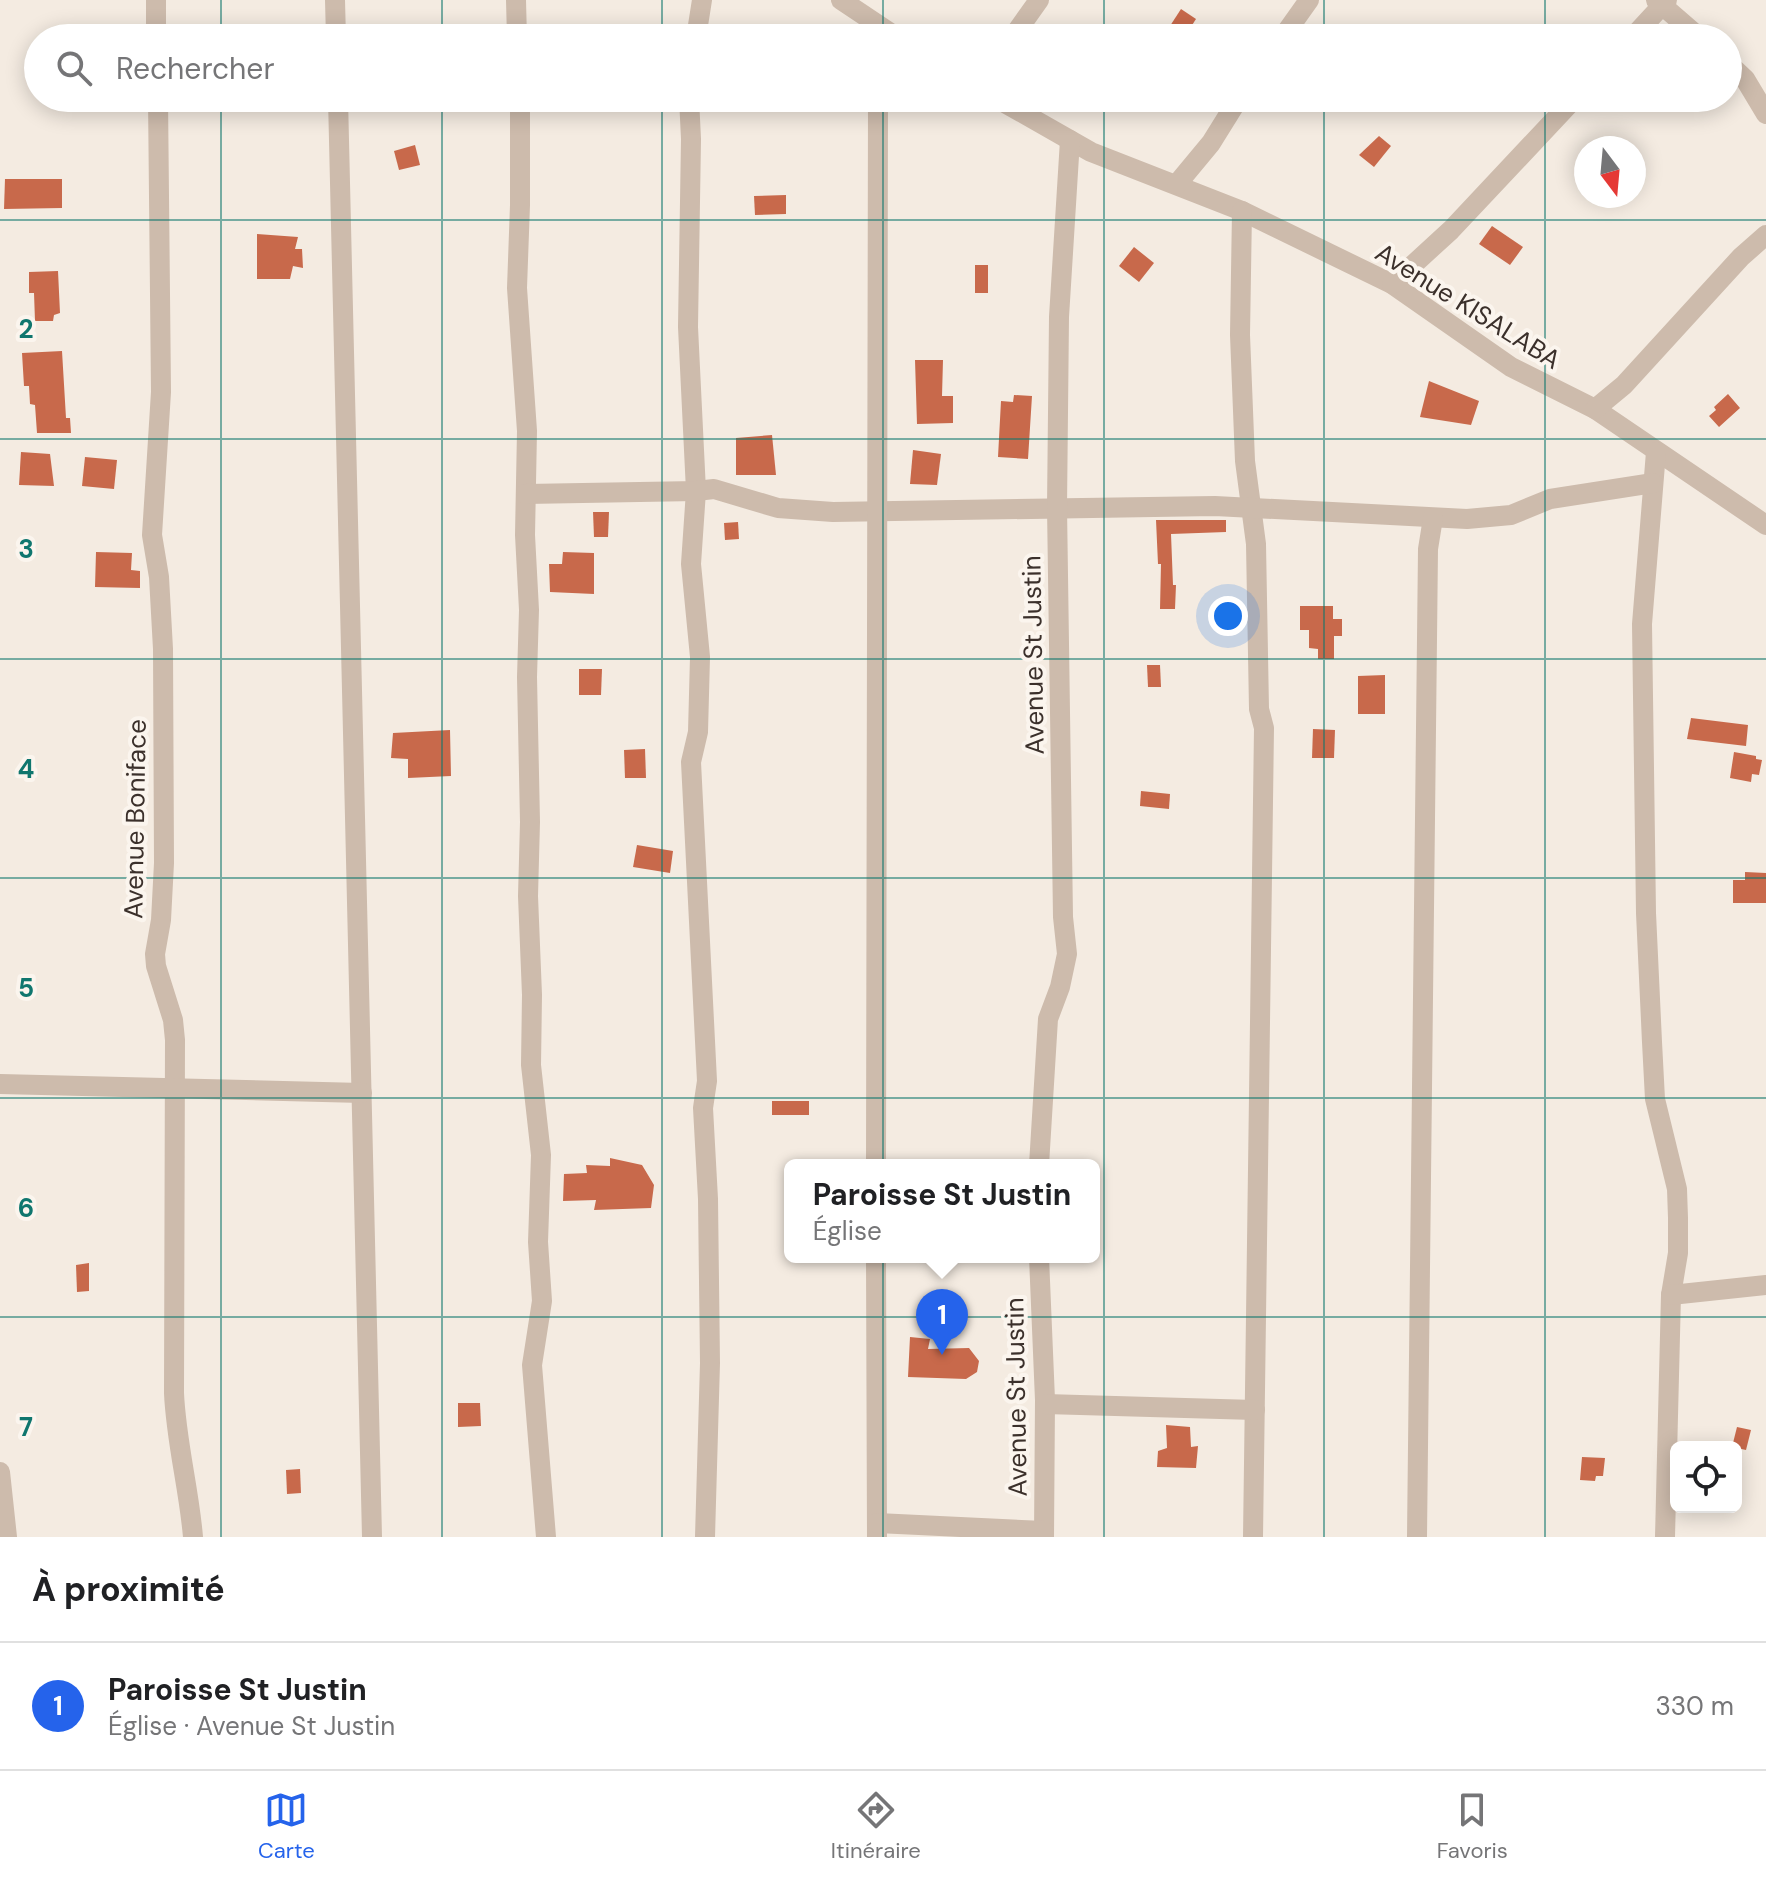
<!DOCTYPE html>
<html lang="fr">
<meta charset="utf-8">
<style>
body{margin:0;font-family:"DM Sans",sans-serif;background:#f6f6f6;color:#202124}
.controls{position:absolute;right:24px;bottom:24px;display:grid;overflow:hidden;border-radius:12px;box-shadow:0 4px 20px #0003}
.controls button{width:72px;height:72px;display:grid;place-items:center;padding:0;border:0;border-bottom:2px solid #e0e0e0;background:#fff;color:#202124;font:40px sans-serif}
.compass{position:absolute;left:1574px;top:136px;width:72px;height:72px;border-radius:50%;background:#fff;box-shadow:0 4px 20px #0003;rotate:164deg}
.you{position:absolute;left:1228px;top:616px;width:28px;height:28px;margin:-20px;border:6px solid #fff;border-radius:50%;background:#1a73e8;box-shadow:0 0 0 12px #1a73e833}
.badge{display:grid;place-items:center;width:52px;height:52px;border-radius:50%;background:#2563eb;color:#fff;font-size:26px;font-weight:700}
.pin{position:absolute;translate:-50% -66px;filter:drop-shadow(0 2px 4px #0008)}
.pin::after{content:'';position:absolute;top:42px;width:28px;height:24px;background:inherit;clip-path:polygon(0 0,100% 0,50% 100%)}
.popup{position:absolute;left:784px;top:1159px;width:316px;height:104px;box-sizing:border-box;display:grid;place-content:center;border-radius:12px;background:#fff;filter:drop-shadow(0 2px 6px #0005);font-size:26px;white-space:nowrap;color:#757577}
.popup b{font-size:30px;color:#202124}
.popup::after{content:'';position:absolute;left:50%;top:100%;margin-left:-16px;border:16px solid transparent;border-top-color:#fff}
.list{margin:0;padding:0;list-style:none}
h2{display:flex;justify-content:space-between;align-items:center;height:104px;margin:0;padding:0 32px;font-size:34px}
h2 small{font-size:26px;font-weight:400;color:#757577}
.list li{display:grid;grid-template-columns:52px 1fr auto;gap:24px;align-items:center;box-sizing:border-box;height:128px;padding:0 32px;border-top:2px solid #e0e0e0}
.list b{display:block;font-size:30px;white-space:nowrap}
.list p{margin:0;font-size:26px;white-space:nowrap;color:#757577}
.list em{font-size:26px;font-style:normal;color:#757577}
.icon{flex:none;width:44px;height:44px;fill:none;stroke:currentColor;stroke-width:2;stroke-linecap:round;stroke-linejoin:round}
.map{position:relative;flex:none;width:1766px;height:1537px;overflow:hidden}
.search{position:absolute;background:#fff;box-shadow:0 4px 20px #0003;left:24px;right:24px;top:24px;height:88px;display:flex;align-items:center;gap:20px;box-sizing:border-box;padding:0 28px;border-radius:44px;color:#757577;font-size:30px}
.sheet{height:232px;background:#fff}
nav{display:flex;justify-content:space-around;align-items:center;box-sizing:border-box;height:112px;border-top:2px solid #e0e0e0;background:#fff;font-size:22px;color:#757577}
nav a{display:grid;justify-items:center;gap:4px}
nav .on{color:#2563eb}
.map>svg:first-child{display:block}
.building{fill:#c8694b}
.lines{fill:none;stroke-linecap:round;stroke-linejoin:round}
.minor{stroke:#cdbbac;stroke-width:20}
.grid{fill:none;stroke:#0f766e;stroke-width:2;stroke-opacity:0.55}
.labels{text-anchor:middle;stroke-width:8;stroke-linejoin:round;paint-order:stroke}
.street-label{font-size:26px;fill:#3b302b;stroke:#fbf5ee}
.grid-label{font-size:26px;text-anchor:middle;font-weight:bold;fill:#0f766e;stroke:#fbf5ee;stroke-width:8;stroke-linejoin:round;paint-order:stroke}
</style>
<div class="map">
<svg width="1766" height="1537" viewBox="0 0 1766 1537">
<rect width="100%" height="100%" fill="#f4ebe1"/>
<g class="building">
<polygon points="1181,9 1196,19 1185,36 1170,26"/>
<polygon points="1379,136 1391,146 1374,167 1359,155"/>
<polygon points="415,145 420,165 399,170 394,151"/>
<polygon points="5,179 62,179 62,208 4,209"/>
<polygon points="786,195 786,214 755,215 754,196"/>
<polygon points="1492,226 1523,247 1510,265 1479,244"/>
<polygon points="257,234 298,237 295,249 302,249 303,268 293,266 290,279 257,279"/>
<polygon points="1134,247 1154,263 1139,282 1119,266"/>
<rect x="975" y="265" width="13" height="28"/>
<polygon points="58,271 60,313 54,315 53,321 35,321 34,293 29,293 29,272"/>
<polygon points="62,351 66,418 70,418 71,433 37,433 35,405 30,404 29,386 24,386 22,353"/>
<polygon points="915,360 943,360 942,396 953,396 953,423 917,424"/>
<polygon points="1429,381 1479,401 1471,425 1420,417"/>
<polygon points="1728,394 1740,408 1719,427 1709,416 1716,410 1714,407"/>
<polygon points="1014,395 1032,396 1028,459 998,457 1001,401 1013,402"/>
<polygon points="772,435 776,475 736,475 736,438"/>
<polygon points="913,450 941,454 937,485 910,484"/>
<polygon points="21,452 50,454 54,486 19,485"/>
<polygon points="85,457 117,460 114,489 82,486"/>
<polygon points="593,512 609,512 608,537 594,537"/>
<polygon points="1156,520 1226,520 1226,532 1171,534 1173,585 1176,585 1175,609 1160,609 1161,564 1158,564"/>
<polygon points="738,522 739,539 725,540 724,523"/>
<polygon points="96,552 132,553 131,570 140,571 140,588 95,587"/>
<polygon points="563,552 594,553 594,594 550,592 549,564 562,564"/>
<polygon points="1300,606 1333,606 1333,619 1342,619 1342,636 1334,636 1334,659 1318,659 1318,649 1309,648 1309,630 1300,630"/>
<polygon points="1147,665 1160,665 1161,687 1148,687"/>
<polygon points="579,669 602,669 601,695 579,695"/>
<polygon points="1385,675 1385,714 1358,714 1358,676"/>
<polygon points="1691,718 1748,725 1746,746 1687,739"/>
<polygon points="1313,729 1335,730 1334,758 1312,758"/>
<polygon points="450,730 451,776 408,778 408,759 391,758 393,733"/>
<polygon points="645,749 646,778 625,778 624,750"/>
<polygon points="1734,752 1756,756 1756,759 1762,760 1759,775 1752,774 1751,782 1730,778"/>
<polygon points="1141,791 1170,794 1169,809 1140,806"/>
<polygon points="637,845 673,851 670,873 633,867"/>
<polygon points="1745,872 1766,873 1766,903 1733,903 1733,880 1745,880"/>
<rect x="772" y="1101" width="37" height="14"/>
<polygon points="610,1158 642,1165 654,1185 651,1208 594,1210 596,1200 563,1201 564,1174 587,1173 586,1165 610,1166"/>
<polygon points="89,1263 89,1291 77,1292 76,1265"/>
<polygon points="910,1337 930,1339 928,1349 969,1348 979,1361 977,1372 966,1379 908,1377"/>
<polygon points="458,1403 480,1403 481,1426 458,1427"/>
<polygon points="1166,1425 1190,1427 1191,1447 1198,1446 1196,1468 1157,1467 1158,1451 1167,1448"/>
<polygon points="1737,1427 1751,1430 1746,1450 1732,1447"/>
<polygon points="1582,1457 1605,1458 1603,1476 1596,1476 1595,1481 1580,1480"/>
<polygon points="300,1469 301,1493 287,1494 286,1470"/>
</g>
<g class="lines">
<g class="minor">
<polyline points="156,0 156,38"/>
<polyline points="335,0 336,38"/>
<polyline points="516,0 517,38"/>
<polyline points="841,0 898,38"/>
<polyline points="1656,0 1700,38"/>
<polyline points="696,38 702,0"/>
<polyline points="1012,38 1039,0"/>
<polyline points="1282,38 1309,0"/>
<polyline points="1632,38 1667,0"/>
<polyline points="1728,63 1745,79 1766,114"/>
<path d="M158,98L161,392L152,535L159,577L163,649L164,863L161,920L155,954L156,966L173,1020L175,1040L174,1393C176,1441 189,1489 193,1537"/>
<polyline points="338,98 372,1537"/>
<polyline points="520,98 520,205 517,288 527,431 525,535 529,610 527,677 530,822 528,896 532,995 531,1065 541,1155 538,1242 542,1301 532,1365 546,1537"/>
<polyline points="689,98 691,139 688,327 696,491 691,564 700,657 698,732 691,762 707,1081 703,1108 708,1199 710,1363 705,1537"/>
<polyline points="996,98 1091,152 1242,211 1392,284 1511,367 1595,409 1766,525"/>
<polyline points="1177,184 1211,143 1239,98"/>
<polyline points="1242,211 1240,335 1245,461 1256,544 1259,709 1264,728 1253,1537"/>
<polyline points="1392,284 1451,230 1575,98"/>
<polyline points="1595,409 1624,385 1741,257 1766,235"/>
<polyline points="1656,452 1642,624 1646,913 1652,1042 1655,1099 1677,1189 1678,1218 1678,1253 1671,1295 1665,1537"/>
<polyline points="526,494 696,491 714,489 778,508 833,512 1215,506 1467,519 1511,515 1550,499 1653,483"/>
<polyline points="0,1084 362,1093"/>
<polyline points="876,1165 878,98"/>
<polyline points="1039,1165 1048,1019 1060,987 1067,954 1063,917 1057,507 1059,317 1070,140"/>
<polyline points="876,1257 877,1537"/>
<polyline points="1039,1257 1045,1400 1044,1537"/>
<polyline points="1671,1295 1766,1285"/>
<polyline points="1045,1404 1255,1410"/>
<polyline points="0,1472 7,1537"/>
<polyline points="877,1523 1044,1531"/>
<polyline points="1417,1537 1428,549 1433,518"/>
</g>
</g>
<path class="grid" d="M221,0V38M442,0V38M662,0V38M883,0V38M1104,0V38M1324,0V38M1545,0V38M221,98V1537M442,98V1537M662,98V1537M883,98V1537M1104,98V1537M1324,98V1537M1545,98V1537M0,220H1766M0,439H1766M0,659H1766M0,878H1766M0,1098H1766M0,1317H1766"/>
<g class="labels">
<g class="street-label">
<text transform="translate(1468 306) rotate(32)" y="9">Avenue KISALABA</text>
<text transform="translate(1033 655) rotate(-91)" y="9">Avenue St Justin</text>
<text transform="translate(135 819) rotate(-89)" y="9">Avenue Boniface</text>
<text transform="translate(1016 1397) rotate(-91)" y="9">Avenue St Justin</text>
</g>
</g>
<g class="grid-label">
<text x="26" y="338">2</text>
<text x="26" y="558">3</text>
<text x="26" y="778">4</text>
<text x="26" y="997">5</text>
<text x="26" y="1217">6</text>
<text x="26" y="1436">7</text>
</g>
</svg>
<div class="controls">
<button><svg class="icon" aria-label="locate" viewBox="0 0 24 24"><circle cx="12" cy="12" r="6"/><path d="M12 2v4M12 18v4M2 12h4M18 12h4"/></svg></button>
</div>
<svg class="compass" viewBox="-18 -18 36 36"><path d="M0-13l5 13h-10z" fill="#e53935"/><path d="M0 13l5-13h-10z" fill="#757577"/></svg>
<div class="you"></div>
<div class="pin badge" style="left:942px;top:1355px">1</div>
<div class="popup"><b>Paroisse St Justin</b>Église</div>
<div class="search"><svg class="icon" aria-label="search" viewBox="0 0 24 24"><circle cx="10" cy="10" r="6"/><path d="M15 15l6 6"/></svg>Rechercher</div>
</div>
<section class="sheet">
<h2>À proximité<small></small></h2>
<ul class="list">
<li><span class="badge">1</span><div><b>Paroisse St Justin</b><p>Église · Avenue St Justin</p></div><em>330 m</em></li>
</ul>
</section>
<nav>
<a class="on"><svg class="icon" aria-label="map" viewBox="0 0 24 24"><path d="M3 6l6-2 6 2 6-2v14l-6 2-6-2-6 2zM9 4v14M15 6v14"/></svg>Carte</a>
<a><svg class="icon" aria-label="directions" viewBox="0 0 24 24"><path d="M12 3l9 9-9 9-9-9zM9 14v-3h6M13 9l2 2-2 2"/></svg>Itinéraire</a>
<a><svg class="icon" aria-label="saved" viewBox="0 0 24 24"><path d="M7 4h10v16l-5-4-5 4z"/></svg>Favoris</a>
</nav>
